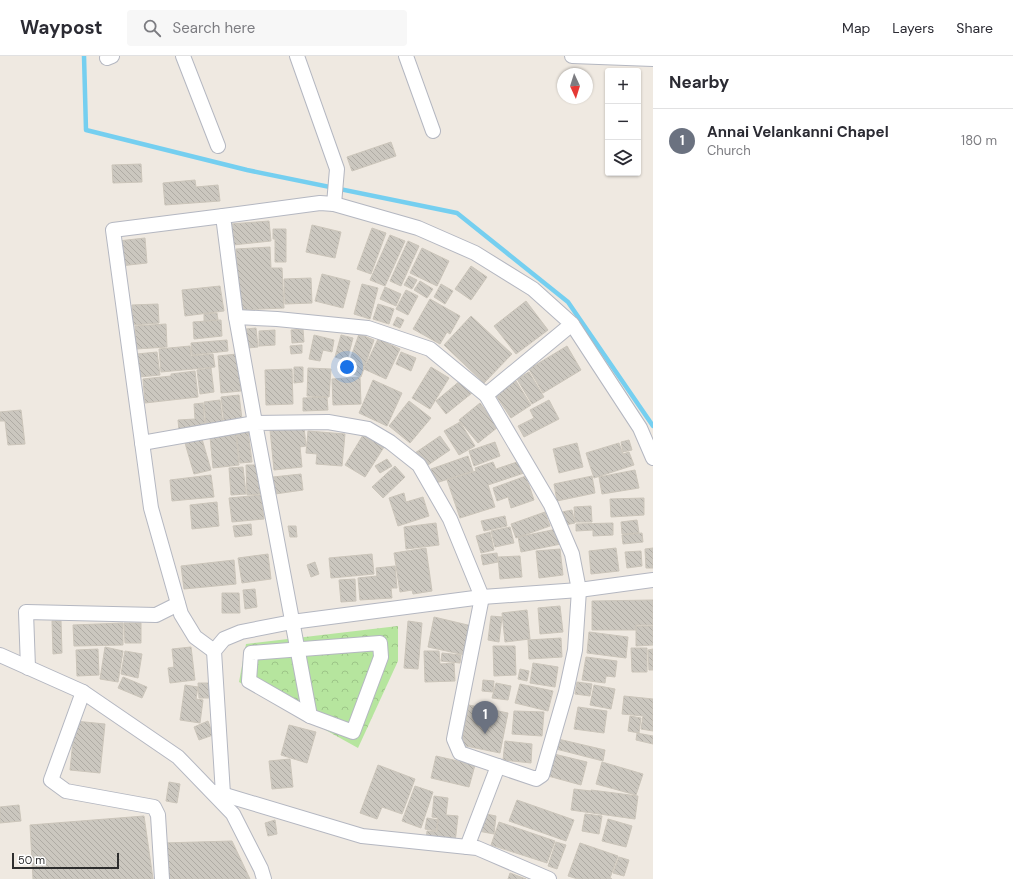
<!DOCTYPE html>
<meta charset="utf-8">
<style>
body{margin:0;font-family:"DM Sans",sans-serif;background:#f7f7f7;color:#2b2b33}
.controls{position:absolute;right:12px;top:12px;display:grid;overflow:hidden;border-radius:4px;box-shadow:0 1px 3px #0004}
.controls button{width:36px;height:36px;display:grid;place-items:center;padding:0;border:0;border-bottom:1px solid #e1e1e2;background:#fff;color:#2b2b33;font:20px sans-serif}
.compass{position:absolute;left:557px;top:12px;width:36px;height:36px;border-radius:50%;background:#fff;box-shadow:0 1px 3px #0004;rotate:176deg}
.scale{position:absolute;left:12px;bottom:10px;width:107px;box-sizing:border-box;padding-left:4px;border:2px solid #2e2e2e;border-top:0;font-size:11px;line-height:14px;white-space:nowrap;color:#2e2e2e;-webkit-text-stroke:3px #fff;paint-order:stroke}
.you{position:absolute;left:347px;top:311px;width:14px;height:14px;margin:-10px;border:3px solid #fff;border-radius:50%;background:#1a73e8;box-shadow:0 0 0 6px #1a73e833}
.badge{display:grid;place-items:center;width:26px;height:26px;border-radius:50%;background:#4264fb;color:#fff;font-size:13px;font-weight:700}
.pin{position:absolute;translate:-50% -33px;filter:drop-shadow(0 1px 2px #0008)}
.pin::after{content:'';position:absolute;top:21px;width:14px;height:12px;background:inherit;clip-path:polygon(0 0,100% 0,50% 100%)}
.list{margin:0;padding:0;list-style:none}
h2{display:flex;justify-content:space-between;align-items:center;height:52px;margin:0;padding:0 16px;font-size:17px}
h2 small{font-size:13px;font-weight:400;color:#7c7c81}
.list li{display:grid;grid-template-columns:26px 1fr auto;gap:12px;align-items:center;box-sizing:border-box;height:64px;padding:0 16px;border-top:1px solid #e1e1e2}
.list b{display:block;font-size:15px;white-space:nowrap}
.list p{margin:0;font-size:13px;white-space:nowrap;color:#7c7c81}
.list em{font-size:13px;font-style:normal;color:#7c7c81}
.icon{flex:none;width:22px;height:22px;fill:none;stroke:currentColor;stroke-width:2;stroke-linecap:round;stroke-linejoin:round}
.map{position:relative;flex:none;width:653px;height:823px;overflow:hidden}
header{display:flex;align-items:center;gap:24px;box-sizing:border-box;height:56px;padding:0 20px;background:#fff;border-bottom:1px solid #e1e1e2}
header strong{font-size:19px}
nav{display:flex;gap:22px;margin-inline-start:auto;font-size:14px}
.search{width:280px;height:36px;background:#f7f7f7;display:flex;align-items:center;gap:10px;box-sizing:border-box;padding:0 14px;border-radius:4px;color:#7c7c81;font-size:15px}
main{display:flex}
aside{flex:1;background:#fff}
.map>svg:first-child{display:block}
.forest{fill:url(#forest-crowns)}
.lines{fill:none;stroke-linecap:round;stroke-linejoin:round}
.stream{stroke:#75cff0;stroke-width:4.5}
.building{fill:url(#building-back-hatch);stroke:#cbc5ba}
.minor-casing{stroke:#b4b7c1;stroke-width:16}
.minor{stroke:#fff;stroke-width:14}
</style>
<header>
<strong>Waypost</strong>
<div class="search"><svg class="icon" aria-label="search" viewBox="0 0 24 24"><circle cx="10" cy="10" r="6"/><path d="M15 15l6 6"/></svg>Search here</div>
<nav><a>Map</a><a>Layers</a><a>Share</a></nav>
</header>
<main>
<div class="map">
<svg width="653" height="823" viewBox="0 0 653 823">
<defs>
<pattern id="forest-crowns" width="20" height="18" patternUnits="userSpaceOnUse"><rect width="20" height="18" fill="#b6e59e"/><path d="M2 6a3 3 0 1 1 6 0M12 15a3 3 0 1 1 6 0" fill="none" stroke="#9dc588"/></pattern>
<pattern id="building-back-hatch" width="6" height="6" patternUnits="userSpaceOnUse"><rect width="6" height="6" fill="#cbc7bf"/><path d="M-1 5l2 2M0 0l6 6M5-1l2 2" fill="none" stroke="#afaba4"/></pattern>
</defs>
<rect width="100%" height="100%" fill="#efe9e1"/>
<polygon class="forest" points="398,570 398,605 358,692 239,626 246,588"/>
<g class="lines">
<polyline class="stream" points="84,0 86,74 247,114 457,157 568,246 653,370"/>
</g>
<g class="building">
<polygon points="391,86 396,100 352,115 347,101"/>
<polygon points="141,108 142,126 113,127 112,109"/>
<polygon points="195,124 196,131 218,129 220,145 165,149 163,127"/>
<polygon points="269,165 271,185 233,189 231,168"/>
<polygon points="312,169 341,176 335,202 306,196"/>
<polygon points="372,172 386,177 371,218 357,213"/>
<polygon points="273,173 286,173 286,206 275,206 275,183 273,183"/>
<polygon points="390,179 405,185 385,230 370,224"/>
<polygon points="145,182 147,207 120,210 118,185"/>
<polygon points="408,185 419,190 401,230 390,225"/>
<polygon points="270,191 271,212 282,212 284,252 240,254 236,193"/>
<polygon points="422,192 449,205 437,230 410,217"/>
<polygon points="471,210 487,221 471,244 455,233"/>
<polygon points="322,218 350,225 343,252 315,245"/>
<polygon points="409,220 417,224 412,233 404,229"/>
<polygon points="311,222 312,247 285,248 284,223"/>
<polygon points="420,225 433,233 427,242 414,234"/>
<polygon points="362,228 378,232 370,263 354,258"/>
<polygon points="441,228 453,235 445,248 434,241"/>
<polygon points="220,230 224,255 185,260 182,234"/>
<polygon points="385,231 401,238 396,250 380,243"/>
<polygon points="406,234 418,240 408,259 396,253"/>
<polygon points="430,243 460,260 450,278 447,276 440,288 413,273"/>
<polygon points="526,245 548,274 516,298 494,270"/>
<polygon points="158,248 159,267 133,269 132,249"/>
<polygon points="378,248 394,253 389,268 373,263"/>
<polygon points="217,257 218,264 204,265 204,258"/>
<polygon points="471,260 512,298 484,327 444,289"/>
<polygon points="397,261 404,264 400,272 393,269"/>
<polygon points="221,264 222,280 194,283 193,266"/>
<polygon points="166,268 167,291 136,293 135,270"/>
<polygon points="256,272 258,291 248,292 246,273"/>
<polygon points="303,273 304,286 292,287 291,274"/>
<polygon points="275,274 275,289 259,290 259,275"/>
<polygon points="359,278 374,284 361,321 346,315"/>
<polygon points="314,279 334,284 332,296 323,294 320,305 309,303"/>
<polygon points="341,279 353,282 347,305 335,301"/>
<polygon points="378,283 400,293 386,323 364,313"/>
<polygon points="227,284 228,295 192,299 191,287"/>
<polygon points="302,289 302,297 291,298 290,290"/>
<polygon points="190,290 191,300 213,298 215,311 161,316 159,293"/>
<polygon points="567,290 581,314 543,337 529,313"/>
<polygon points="157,296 160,319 139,321 137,298"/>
<polygon points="401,296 416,302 411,315 396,308"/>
<polygon points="237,298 241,335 221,337 218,300"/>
<polygon points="294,311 303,311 303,326 294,327"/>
<polygon points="431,311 449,322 430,353 412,342"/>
<polygon points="211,312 214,336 200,338 197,314"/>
<polygon points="308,312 331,313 329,341 307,340"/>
<polygon points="292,313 293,348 266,349 265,314"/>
<polygon points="195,315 198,341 145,347 143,323 171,320 171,318"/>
<polygon points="529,316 544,341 532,348 517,323"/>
<polygon points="360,321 361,348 333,349 332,323"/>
<polygon points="373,324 402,337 387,370 359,357"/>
<polygon points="461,324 472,337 446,358 436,345"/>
<polygon points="516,325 531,349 511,362 495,338"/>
<polygon points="239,339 242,363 224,365 221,341"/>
<polygon points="327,341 328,354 303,355 303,342"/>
<polygon points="220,344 223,368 206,370 204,346"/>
<polygon points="549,344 559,363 524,381 518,370 534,362 530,354"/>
<polygon points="409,345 431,362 410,387 389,370"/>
<polygon points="203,347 205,372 179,374 178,364 195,363 194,348"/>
<polygon points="480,347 498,371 478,387 459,364"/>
<polygon points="21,354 25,388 8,389 5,365 0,365 0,356"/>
<polygon points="460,366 475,390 459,399 444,375"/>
<polygon points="304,371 306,390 300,391 302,411 274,414 270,374"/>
<polygon points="248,374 252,406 240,407 236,375"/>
<polygon points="308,375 345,378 342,410 316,408 317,398 306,397"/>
<polygon points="236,378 239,409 213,412 210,381"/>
<polygon points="363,379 384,391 365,421 345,409"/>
<polygon points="440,380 450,394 425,411 415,397"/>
<polygon points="202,383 211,414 194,418 185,387"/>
<polygon points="629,384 632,394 623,396 621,386"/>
<polygon points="495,386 500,400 474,410 469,395"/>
<polygon points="577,387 583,411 559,417 553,393"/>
<polygon points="619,387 623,398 629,396 634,409 594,422 586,397"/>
<polygon points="468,400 473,415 436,427 431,413"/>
<polygon points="387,403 392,410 380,417 375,410"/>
<polygon points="520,405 524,417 488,429 495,451 460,462 447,424 476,415 475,412 493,406 496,413"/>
<polygon points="246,409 259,409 260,438 247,439"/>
<polygon points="395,410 405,421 383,442 372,431"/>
<polygon points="243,411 246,438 231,439 229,412"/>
<polygon points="635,414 639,432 602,438 599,421"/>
<polygon points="301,418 303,434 275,438 273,421"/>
<polygon points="211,419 214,441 172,445 170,424"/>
<polygon points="526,420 534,444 511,452 508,441 497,445 493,432"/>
<polygon points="592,420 595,437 557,445 554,428"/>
<polygon points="404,437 406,446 423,441 429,460 398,470 389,442"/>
<polygon points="261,439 264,463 232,466 229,442"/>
<polygon points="644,442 644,459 611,461 610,443"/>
<polygon points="217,446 219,470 192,473 190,449"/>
<polygon points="591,450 592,466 575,466 574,451"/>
<polygon points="572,454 575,467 565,469 562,456"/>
<polygon points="545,456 550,470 516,482 511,468"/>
<polygon points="505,460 507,470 484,475 481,465"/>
<polygon points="637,464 639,477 622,478 621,466"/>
<polygon points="436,467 439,489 406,493 404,471"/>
<polygon points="613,467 613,479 593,480 593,474 576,475 576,468"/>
<polygon points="251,468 252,479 235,481 233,470"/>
<polygon points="288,470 296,470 297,481 290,481"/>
<polygon points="510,471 514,487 495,491 491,475"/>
<polygon points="557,473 561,488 521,496 518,481"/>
<polygon points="490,476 494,494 481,497 476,480"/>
<polygon points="642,477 643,486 623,488 622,479"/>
<polygon points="426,492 432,535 413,538 412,534 400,536 394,497"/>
<polygon points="616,492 619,515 591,518 589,495"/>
<polygon points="653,492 653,512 646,512 645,493"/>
<polygon points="560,493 563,519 539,522 536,495"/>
<polygon points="641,495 642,510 627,512 625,496"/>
<polygon points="497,497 498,506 483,509 481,499"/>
<polygon points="268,498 271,523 242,527 238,502"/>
<polygon points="372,498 374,518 331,522 329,502"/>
<polygon points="520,500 522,521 500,523 498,501"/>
<polygon points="234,504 236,528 184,533 181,510"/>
<polygon points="315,506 319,518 311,521 307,509"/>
<polygon points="395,510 397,532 391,532 392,542 360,544 358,522 377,520 376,512"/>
<polygon points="355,523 356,545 341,546 339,524"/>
<polygon points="255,533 257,551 245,553 243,534"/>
<polygon points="222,537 239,537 240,557 222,557"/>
<polygon points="653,544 653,569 636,569 636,574 592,574 592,545"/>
<polygon points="560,550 563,576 540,578 538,552"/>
<polygon points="527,554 530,583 505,586 502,557"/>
<polygon points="491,560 502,561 499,586 488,584"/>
<polygon points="434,561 472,570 465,599 428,591"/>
<polygon points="52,565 61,565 62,597 53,598"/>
<polygon points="408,565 422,567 418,613 404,612"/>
<polygon points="123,567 123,589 74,590 73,569"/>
<polygon points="124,567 141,567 141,587 125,587"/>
<polygon points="636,570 653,570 653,589 636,590"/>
<polygon points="589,576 628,581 626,602 587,597"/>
<polygon points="561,582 562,601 529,603 528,584"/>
<polygon points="493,590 515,590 516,619 494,620"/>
<polygon points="105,591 123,595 118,626 100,623"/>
<polygon points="191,591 195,624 170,627 168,612 174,611 172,593"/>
<polygon points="631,592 647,592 647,616 632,616"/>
<polygon points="98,593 99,619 77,620 76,594"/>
<polygon points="653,593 653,614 649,614 648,594"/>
<polygon points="125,595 142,598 138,622 121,618"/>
<polygon points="424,595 439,595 440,608 454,607 455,625 425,626"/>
<polygon points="442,597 461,599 460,607 441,605"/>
<polygon points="586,601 617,605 615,621 606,620 605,627 582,624"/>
<polygon points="533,607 558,611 555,631 530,627"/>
<polygon points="520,613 529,615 527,625 518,623"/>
<polygon points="123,621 147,631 142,642 118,632"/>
<polygon points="483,624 494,625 493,636 482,635"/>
<polygon points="577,626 592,628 590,640 575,638"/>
<polygon points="198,627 209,627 209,642 199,642"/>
<polygon points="496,627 511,630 508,644 492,642"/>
<polygon points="520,628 553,635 548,655 515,647"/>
<polygon points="185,629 198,631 196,643 203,644 200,667 180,664"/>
<polygon points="594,629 615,633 611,653 590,649"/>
<polygon points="624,640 653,643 653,675 641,673 643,660 622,658"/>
<polygon points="469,649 508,657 500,697 461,689"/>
<polygon points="578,651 607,655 604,677 574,673"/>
<polygon points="514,655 544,656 542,680 512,678"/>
<polygon points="630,660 641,662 639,677 628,675"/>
<polygon points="75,665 105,668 100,717 70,714"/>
<polygon points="208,665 213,679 199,684 194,671"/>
<polygon points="289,669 316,676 307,707 281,699"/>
<polygon points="637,677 653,680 653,688 636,684"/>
<polygon points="558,683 605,694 603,705 556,693"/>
<polygon points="505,685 532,688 531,707 503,704"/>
<polygon points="554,698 587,706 581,729 548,720"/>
<polygon points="436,700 475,709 469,731 431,722"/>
<polygon points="290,703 293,731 272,733 269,705"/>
<polygon points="602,706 643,718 636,739 596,728"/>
<polygon points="378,709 415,723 402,758 382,751 377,763 360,757"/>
<polygon points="169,726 180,728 177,747 166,745"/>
<polygon points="415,730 433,736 421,772 402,765"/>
<polygon points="574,733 591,735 591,734 638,740 635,763 571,754"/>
<polygon points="434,740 448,742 446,759 458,760 455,787 426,785 427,775 437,776 438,762 432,761"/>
<polygon points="517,744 574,764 566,785 509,765"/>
<polygon points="19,749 21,765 0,767 0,751"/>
<polygon points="481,757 496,760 494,778 478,775"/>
<polygon points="585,758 602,760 599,778 582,775"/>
<polygon points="144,760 153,823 33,823 30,769"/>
<polygon points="427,762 438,764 436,775 425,773"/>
<polygon points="608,763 632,770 626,791 602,785"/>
<polygon points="275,764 277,778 268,780 265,767"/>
<polygon points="499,766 555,785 547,807 491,789"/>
<polygon points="232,785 250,823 165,823 163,787"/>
<polygon points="556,786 566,789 557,813 548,810"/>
<polygon points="580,787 618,800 610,822 612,823 578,823 568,820"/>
<polygon points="619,801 629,804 624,820 613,817"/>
<polygon points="510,817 526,823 508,823"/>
</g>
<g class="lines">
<defs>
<g id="minor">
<polyline points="183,0 218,90"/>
<polyline points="297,0 337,113 334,148"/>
<polyline points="406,0 433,75"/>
<polyline points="572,0 653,3"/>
<polyline points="107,2 112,0"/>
<polyline points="236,261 223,160 320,147 334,148 418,172 475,197 533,233 572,268 486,339"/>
<polyline points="572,268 640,372 653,402"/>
<polyline points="142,387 255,367 328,366 368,373 390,386 419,409 450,463 482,541 454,683 460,697 536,723 542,719 566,636 575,594 579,534 572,498 551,449 486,339 430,293 368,272 277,263 236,261 255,367 310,660"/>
<polygon points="380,587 381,601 353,676 310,660 249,625 251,597"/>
<polyline points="214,595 195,581 181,558 151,452 113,174 223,160"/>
<polyline points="0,599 83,636 178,701 233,758 261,813 264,823"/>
<polyline points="28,612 26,556 156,559 178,548"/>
<polyline points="83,636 51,724 66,735 154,751 158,759 162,823"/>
<polyline points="215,736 362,780 477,792 549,823"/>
<polyline points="223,738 214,595 224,583 241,576 292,566 482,541 579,534 653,524"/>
<polyline points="467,791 498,710"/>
</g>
</defs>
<use href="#minor" class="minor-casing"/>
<use href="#minor" class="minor"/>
</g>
</svg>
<div class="controls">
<button>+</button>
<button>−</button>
<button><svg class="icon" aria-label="layers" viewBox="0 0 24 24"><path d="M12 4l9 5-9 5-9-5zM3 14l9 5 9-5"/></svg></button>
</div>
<svg class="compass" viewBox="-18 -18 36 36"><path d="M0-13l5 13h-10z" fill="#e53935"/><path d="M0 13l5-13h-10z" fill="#7c7c81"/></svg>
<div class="scale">50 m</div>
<div class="you"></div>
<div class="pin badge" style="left:485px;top:678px;background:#6b7280">1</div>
</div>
<aside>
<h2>Nearby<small></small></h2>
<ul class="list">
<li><span class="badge" style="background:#6b7280">1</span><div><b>Annai Velankanni Chapel</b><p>Church</p></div><em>180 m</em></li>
</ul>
</aside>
</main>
